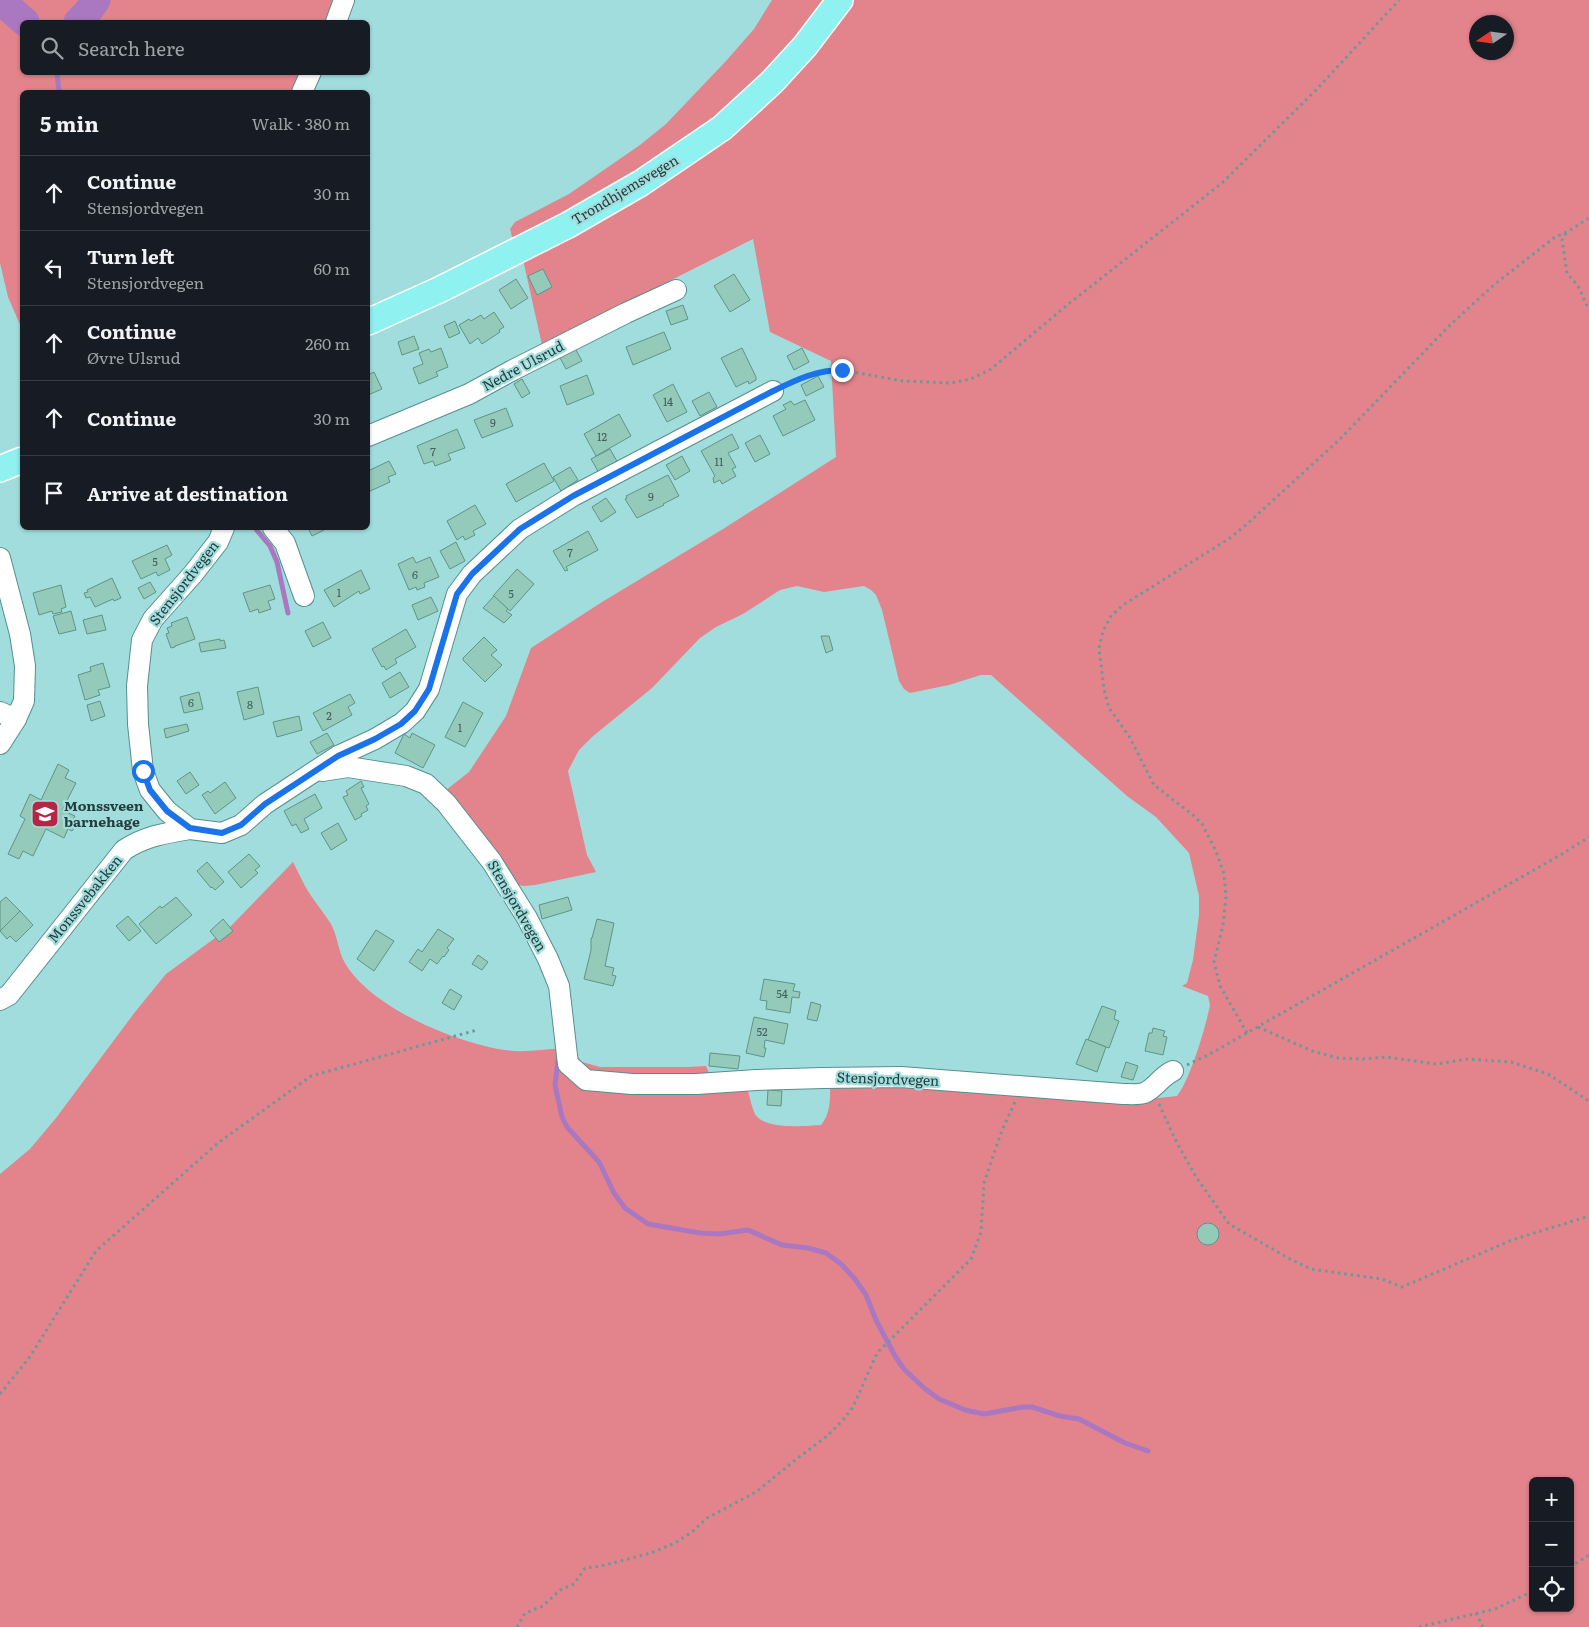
<!DOCTYPE html>
<meta charset="utf-8">
<style>
body{margin:0;font-family:Literata,serif;background:#242831;color:#f1f3f6}
.controls{position:absolute;right:15px;bottom:15px;display:grid;overflow:hidden;border-radius:8px;box-shadow:0 1px 4px #0004}
.controls button{width:45px;height:45px;display:grid;place-items:center;padding:0;border:0;border-bottom:1px solid #363941;background:#171b24;color:#f1f3f6;font:25px sans-serif}
.compass{position:absolute;left:1469px;top:15px;width:45px;height:45px;border-radius:50%;background:#171b24;box-shadow:0 1px 4px #0004;rotate:257deg}
.stop{position:absolute;width:15px;height:15px;margin:-11px;border:4px solid #1a73e8;border-radius:50%;background:#fff}
.stop.end{background:#1a73e8;border-color:#fff;box-shadow:0 1px 5px #0008}
.list{margin:0;padding:0;list-style:none}
h2{display:flex;justify-content:space-between;align-items:center;height:65px;margin:0;padding:0 20px;font-size:21px}
h2 small{font-size:16px;font-weight:400;color:#9ea1a6}
.list li{display:grid;grid-template-columns:32px 1fr auto;gap:15px;align-items:center;box-sizing:border-box;height:75px;padding:0 20px;border-top:1px solid #363941}
.list b{display:block;font-size:19px;white-space:nowrap}
.list p{margin:0;font-size:16px;white-space:nowrap;color:#9ea1a6}
.list em{font-size:16px;font-style:normal;color:#9ea1a6}
.icon{flex:none;width:28px;height:28px;fill:none;stroke:currentColor;stroke-width:2;stroke-linecap:round;stroke-linejoin:round}
.map{position:relative;flex:none;width:1589px;height:1627px;overflow:hidden}
.search{position:absolute;background:#171b24;box-shadow:0 1px 4px #0004;left:20px;top:20px;width:350px;height:55px;display:flex;align-items:center;gap:12px;box-sizing:border-box;padding:0 18px;border-radius:8px;color:#9ea1a6;font-size:19px}
.panel{position:absolute;background:#171b24;box-shadow:0 1px 4px #0004;left:20px;top:90px;width:350px;height:440px;border-radius:8px}
.map>svg:first-child{display:block}
.forest{fill:#e3848c;fill-rule:evenodd}
.lines{fill:none;stroke-linecap:round;stroke-linejoin:round}
.stream{stroke:#aa78c0;stroke-width:5}
.river{stroke:#aa78c0;stroke-width:29}
.building{fill:#93caba;stroke:#5f9486}
.minor-casing{stroke:#558f8f;stroke-width:22}
.major-casing{stroke:#fff;stroke-width:28}
.path{stroke:#6c9998;stroke-width:3;stroke-dasharray:2.5 4;stroke-linecap:butt}
.minor{stroke:#fff;stroke-width:20}
.major{stroke:#90f1f1;stroke-width:25}
.route{stroke:#1a73e8;stroke-width:6}
.labels{text-anchor:middle;stroke-width:4.5;stroke-linejoin:round;paint-order:stroke}
.number-label{font-size:11px;fill:#40605c}
.street-label{font-size:14px;fill:#243d3c;stroke:#a2dddd}
.poi-label{font-size:14px;font-weight:bold;fill:#243d3c;stroke:#a2dddd;text-anchor:start}
</style>
<div class="map">
<svg width="1589" height="1627" viewBox="0 0 1589 1627">
<rect width="100%" height="100%" fill="#a2dddd"/>
<g class="forest">
<polygon points="0,0 346,0 336,22 22,22 22,72 311,73 300,92 22,92 22,327 21,327 8,297 0,263"/>
<path d="M772,0H1589V1627H0V1174L30,1149L56,1118L135,1012L166,974L230,927L293,862C297,870 301,878 305,886C312,899 323,911 331,924C338,937 338,951 345,963C370,1007 456,1043 505,1050C529,1054 553,1046 577,1050V1056L582,1062L600,1067H688L706,1066L713,1082L740,1087L748,1091C750,1098 752,1108 755,1114C764,1130 805,1126 821,1125C832,1112 830,1094 830,1077L1101,1093L1159,1098L1177,1096C1190,1080 1206,1026 1210,1005L1208,996L1182,986L1187,983L1193,960L1199,915V896L1189,853L1156,817L1127,796L991,675H981L949,685L910,693L904,689L899,681L882,610L876,595L871,590L864,586L824,592L797,586L780,590L743,614L716,627L700,638L652,688L592,737L579,750L568,771L587,855L596,872L535,885L524,886L508,883L441,794L469,772L506,716L531,648L602,602L723,529L836,457L831,361L770,332L753,239L542,345L522,255L514,244L510,229L515,222L569,194L640,145L666,124L726,61L754,29ZM1476,22H1506V52H1476ZM1533,1481H1570V1608H1533Z"/>
</g>
<g class="lines">
<g class="stream">
<polyline points="57,72 59,92"/>
<polyline points="255,528 270,546 277,562 288,613"/>
<polyline points="558,1060 555,1085 562,1117 567,1127 599,1162 614,1193 625,1208 648,1224 700,1233 719,1234 748,1230 782,1245 808,1248 826,1253 841,1264 855,1279 866,1295 876,1320 895,1356 904,1369 924,1388 939,1399 965,1410 984,1414 1023,1407 1032,1407 1060,1416 1079,1419 1125,1443 1148,1451"/>
</g>
<g class="river">
<polyline points="0,0 25,22"/>
<polyline points="78,22 87,13 96,0"/>
</g>
</g>
<g class="building">
<polygon points="543,269 552,287 537,295 528,276"/>
<polygon points="734,274 750,300 730,312 714,286"/>
<polygon points="516,279 528,298 511,309 499,290"/>
<polygon points="683,305 688,319 671,325 666,311"/>
<polygon points="494,312 504,327 499,330 500,332 482,344 478,338 470,344 459,325 469,319 471,321 481,315 484,319"/>
<polygon points="455,321 460,333 449,338 444,326"/>
<polygon points="664,332 671,349 633,365 626,347"/>
<polygon points="414,336 419,349 402,355 398,342"/>
<polygon points="441,348 448,367 436,372 438,376 419,384 413,368 423,364 419,353 429,349 431,352"/>
<polygon points="575,348 582,361 566,369 559,356"/>
<polygon points="742,348 756,377 756,380 749,384 748,381 736,387 721,358"/>
<polygon points="802,348 809,362 794,370 787,356"/>
<polygon points="374,372 382,389 368,395 368,375"/>
<polygon points="587,375 594,394 567,405 560,386"/>
<polygon points="818,376 824,387 806,396 801,385"/>
<polygon points="522,379 530,393 522,398 514,384"/>
<polygon points="673,384 687,412 667,422 653,395"/>
<polygon points="709,392 717,407 700,416 692,401"/>
<polygon points="805,400 815,420 783,436 773,416 786,409 783,405 791,401 794,405"/>
<polygon points="506,408 513,426 482,438 474,420"/>
<polygon points="619,414 631,436 596,456 584,434"/>
<polygon points="457,429 465,448 448,454 451,460 435,466 433,461 424,464 417,446"/>
<polygon points="732,434 739,448 728,453 736,467 732,469 736,476 722,484 720,480 714,483 713,478 715,476 701,451"/>
<polygon points="760,435 770,454 755,462 745,443"/>
<polygon points="610,449 618,463 599,473 591,459"/>
<polygon points="682,456 690,471 675,480 666,465"/>
<polygon points="389,461 396,474 388,477 390,482 368,492 368,471"/>
<polygon points="544,463 554,481 516,502 506,484"/>
<polygon points="570,467 578,480 561,491 553,477"/>
<polygon points="668,475 679,496 663,504 664,505 637,518 625,499 627,498 626,496"/>
<polygon points="606,498 616,512 601,522 592,507"/>
<polygon points="475,505 486,524 473,531 475,535 465,540 463,536 457,540 447,521"/>
<polygon points="308,528 325,528 323,528 324,530 312,536"/>
<polygon points="588,531 598,550 566,567 568,570 565,571 553,551"/>
<polygon points="456,542 465,561 450,569 440,551"/>
<polygon points="167,545 172,555 165,559 170,570 158,576 156,572 141,579 132,561"/>
<polygon points="413,557 416,563 430,557 439,577 424,583 425,587 417,590 416,587 409,590 398,564"/>
<polygon points="517,569 534,584 510,611 493,596"/>
<polygon points="361,570 370,589 360,594 359,591 334,607 324,590"/>
<polygon points="112,578 121,598 114,601 113,599 95,607 90,597 86,598 84,593 88,592 87,590"/>
<polygon points="150,582 156,592 144,599 138,588"/>
<polygon points="61,585 66,607 61,609 62,612 53,614 52,611 39,615 33,593"/>
<polygon points="270,585 275,599 268,601 271,609 259,613 258,609 250,612 243,593"/>
<polygon points="494,596 508,609 506,611 512,615 504,623 483,608"/>
<polygon points="431,597 438,611 418,620 412,605"/>
<polygon points="71,611 76,630 59,634 53,616"/>
<polygon points="102,615 106,630 87,634 83,620"/>
<polygon points="187,617 195,639 175,646 175,647 171,648 166,634 169,633 167,628 172,626 171,623"/>
<polygon points="323,622 331,638 313,647 305,631"/>
<polygon points="406,629 416,647 395,659 397,663 386,670 384,666 382,667 372,649"/>
<polygon points="821,636 829,636 833,650 826,653"/>
<polygon points="484,637 497,650 491,655 502,665 485,682 463,660 463,658"/>
<polygon points="220,639 220,641 224,640 226,648 201,652 199,643"/>
<polygon points="103,663 110,687 98,690 100,695 85,700 78,675 91,671 90,667"/>
<polygon points="400,672 409,687 390,698 382,683"/>
<polygon points="258,687 264,714 244,720 237,692"/>
<polygon points="199,692 203,709 184,713 180,697"/>
<polygon points="350,694 355,703 348,707 352,715 323,731 313,713"/>
<polygon points="100,701 105,716 91,721 87,705"/>
<polygon points="463,702 483,713 465,747 445,737"/>
<polygon points="299,716 302,730 277,737 273,722"/>
<polygon points="187,724 189,731 166,738 164,729"/>
<polygon points="327,733 334,745 317,754 310,742"/>
<polygon points="412,733 435,745 423,768 395,753 404,734 410,738"/>
<polygon points="58,764 69,770 65,778 76,783 62,810 75,816 70,825 75,827 72,831 68,829 64,838 46,829 33,856 23,851 19,859 8,854 25,819 20,816 30,794 41,800"/>
<polygon points="190,772 199,785 186,794 177,781"/>
<polygon points="361,781 364,787 361,788 369,804 366,806 368,810 361,814 362,816 355,820 343,797 348,795 346,791"/>
<polygon points="225,782 236,798 215,814 202,795 208,791 210,793"/>
<polygon points="315,794 322,808 304,819 309,829 301,833 296,824 292,826 284,811"/>
<polygon points="338,823 347,840 331,850 321,833"/>
<polygon points="249,854 260,866 255,870 258,873 241,888 228,872"/>
<polygon points="207,862 224,882 215,890 212,887 211,888 197,871"/>
<polygon points="6,897 20,911 0,931 0,902"/>
<polygon points="176,897 192,915 156,944 139,924 160,906 162,908"/>
<polygon points="568,897 572,910 542,919 539,905"/>
<polygon points="20,911 33,925 16,942 10,936 7,939 0,931"/>
<polygon points="128,916 141,931 129,941 116,926"/>
<polygon points="223,919 233,931 219,942 210,931"/>
<polygon points="597,919 614,923 605,966 614,968 612,975 616,976 613,986 584,979 591,950 591,938 592,938"/>
<polygon points="438,929 454,939 447,948 449,950 444,957 443,956 437,964 430,959 422,971 409,962 418,949 422,952"/>
<polygon points="376,930 394,941 374,971 357,959"/>
<polygon points="478,955 488,962 482,970 472,964"/>
<polygon points="764,979 795,984 793,991 800,992 799,998 792,997 790,1013 766,1009 767,1001 760,1000"/>
<polygon points="450,989 462,996 454,1010 442,1003"/>
<polygon points="811,1002 821,1005 817,1021 807,1019"/>
<polygon points="1102,1006 1116,1011 1114,1019 1119,1021 1109,1048 1088,1040"/>
<polygon points="754,1017 788,1024 784,1044 765,1040 764,1048 766,1048 764,1057 746,1053"/>
<polygon points="1153,1028 1165,1031 1163,1036 1167,1037 1163,1055 1145,1051 1149,1033 1152,1033"/>
<polygon points="1086,1039 1106,1047 1097,1072 1076,1064"/>
<polygon points="710,1053 740,1056 738,1069 709,1066"/>
<polygon points="1126,1062 1138,1066 1133,1080 1121,1077"/>
<polygon points="768,1090 782,1091 781,1106 767,1105"/>
<circle cx="1208" cy="1234" r="11"/>
</g>
<g class="lines">
<defs>
<g id="minor">
<polyline points="336,22 344,0"/>
<polyline points="302,92 311,72"/>
<polyline points="368,436 469,394 513,370 626,313 676,290"/>
<polyline points="224,528 218,542 193,574 153,619 142,640 137,686 138,724 143,771 150,790 167,811 190,829 222,833 241,825 265,804 338,756 375,739 402,723 415,711 429,689 457,594 472,574 520,529 573,496 773,391"/>
<polyline points="273,528 285,543 304,596"/>
<polyline points="0,558 20,634 25,666 24,701 16,719 0,744"/>
<polyline points="0,712 16,719"/>
<path d="M322,771L348,767L406,776L426,784L446,803L492,862L527,918L548,959L559,986L568,1064L586,1080L632,1084H697L756,1080L823,1078L901,1077L1123,1094C1129,1094 1138,1095 1144,1093C1155,1089 1161,1076 1173,1071"/>
<path d="M0,1000L9,995L124,850C145,836 166,833 190,829"/>
</g>
<g id="major">
<polyline points="368,322 439,290 568,225 641,183 722,128 772,82 805,46 840,0"/>
<polyline points="0,469 22,460"/>
</g>
</defs>
<use href="#minor" class="minor-casing"/>
<use href="#major" class="major-casing"/>
<g class="path">
<polyline points="1566,233 1562,240 1567,273 1578,286 1589,310"/>
<polyline points="787,384 803,376 820,372 842,370 903,381 951,383 971,379 991,369 1066,306 1222,183 1318,88 1399,0"/>
<polyline points="1258,1027 1312,1051 1338,1058 1363,1059 1386,1057 1436,1064 1468,1059 1511,1062 1548,1074 1589,1101"/>
<polyline points="1247,1033 1220,986 1214,962 1223,925 1226,897 1224,874 1216,851 1202,824 1193,815 1154,785 1129,736 1109,708 1104,689 1099,648 1103,631 1111,616 1123,605 1230,538 1247,524 1339,440 1450,325 1495,284 1555,237 1567,232 1589,218"/>
<polyline points="1187,1065 1208,1055 1562,854 1589,837"/>
<polyline points="1159,1104 1176,1141 1196,1177 1229,1224 1288,1258 1311,1269 1382,1279 1402,1287 1512,1240 1589,1216"/>
<polyline points="0,1394 29,1358 96,1251 218,1143 311,1076 477,1030"/>
<polyline points="1570,1567 1589,1555"/>
<polyline points="1476,1613 1483,1627"/>
<polyline points="517,1627 525,1613 543,1606 560,1590 574,1584 585,1568 601,1566 651,1553 675,1543 692,1532 707,1518 756,1492 794,1461 827,1436 843,1420 853,1407 877,1353 971,1259 981,1232 984,1183 1002,1130 1015,1102"/>
<polyline points="1419,1627 1495,1609 1533,1591"/>
</g>
<use href="#minor" class="minor"/>
<use href="#major" class="major"/>
</g>
<g class="lines">
<path class="route" d="M143,771L150,790L167,811L190,828L222,833L241,825L265,804L338,756L375,739L401,724L415,711L429,689L457,594L472,574L520,529L573,496L773,391C796,380 816,370 842,370"/>
</g>
<defs>
<symbol id="school-square" viewBox="-11 -11 22 22"><rect x="-9" y="-9" width="18" height="18" rx="4" fill="#b72544" stroke="#a2dddd"/><path d="M0-5L7-2L0 1L-7-2ZM-4 1L0 2.5L4 1V4Q0 6-4 4Z" fill="#fff"/></symbol>
</defs>
<g fill-rule="evenodd">
<use href="#school-square" x="29" y="798" width="32" height="32"/>
</g>
<g class="labels">
<g class="number-label">
<text x="668" y="406">14</text>
<text x="493" y="427">9</text>
<text x="602" y="441">12</text>
<text x="433" y="456">7</text>
<text x="719" y="466">11</text>
<text x="651" y="501">9</text>
<text x="570" y="557">7</text>
<text x="155" y="566">5</text>
<text x="415" y="579">6</text>
<text x="339" y="597">1</text>
<text x="511" y="598">5</text>
<text x="191" y="707">6</text>
<text x="250" y="709">8</text>
<text x="329" y="720">2</text>
<text x="460" y="732">1</text>
<text x="782" y="998">54</text>
<text x="762" y="1036">52</text>
</g>
<g class="street-label">
<text transform="translate(625 190) rotate(-31)" y="5">Trondhjemsvegen</text>
<text transform="translate(523 366) rotate(-28)" y="5">Nedre Ulsrud</text>
<text transform="translate(184 583) rotate(-52)" y="5">Stensjordvegen</text>
<text transform="translate(85 899) rotate(-51)" y="5">Monssvebakken</text>
<text transform="translate(517 906) rotate(60)" y="5">Stensjordvegen</text>
<text transform="translate(888 1079) rotate(2)" y="5">Stensjordvegen</text>
</g>
<g class="poi-label">
<text x="64" y="811">Monssveen<tspan x="64" dy="16">barnehage</tspan></text>
</g>
</g>
</svg>
<div class="controls">
<button>+</button>
<button>−</button>
<button><svg class="icon" aria-label="locate" viewBox="0 0 24 24"><circle cx="12" cy="12" r="6"/><path d="M12 2v4M12 18v4M2 12h4M18 12h4"/></svg></button>
</div>
<svg class="compass" viewBox="-18 -18 36 36"><path d="M0-13l5 13h-10z" fill="#e53935"/><path d="M0 13l5-13h-10z" fill="#9ea1a6"/></svg>
<div class="stop" style="left:143px;top:771px"></div>
<div class="stop end" style="left:842px;top:370px"></div>
<div class="search"><svg class="icon" aria-label="search" viewBox="0 0 24 24"><circle cx="10" cy="10" r="6"/><path d="M15 15l6 6"/></svg>Search here</div>
<section class="panel">
<h2>5 min<small>Walk · 380 m</small></h2>
<ul class="list">
<li><svg class="icon" aria-label="ahead" viewBox="0 0 24 24"><path d="M12 20V5M6 11l6-6 6 6"/></svg><div><b>Continue</b><p>Stensjordvegen</p></div><em>30 m</em></li>
<li><svg class="icon" aria-label="left" viewBox="0 0 24 24"><path d="M17 20v-9H6M10 6l-5 5 5 5"/></svg><div><b>Turn left</b><p>Stensjordvegen</p></div><em>60 m</em></li>
<li><svg class="icon" aria-label="ahead" viewBox="0 0 24 24"><path d="M12 20V5M6 11l6-6 6 6"/></svg><div><b>Continue</b><p>Øvre Ulsrud</p></div><em>260 m</em></li>
<li><svg class="icon" aria-label="ahead" viewBox="0 0 24 24"><path d="M12 20V5M6 11l6-6 6 6"/></svg><div><b>Continue</b></div><em>30 m</em></li>
<li><svg class="icon" aria-label="arrive" viewBox="0 0 24 24"><path d="M6 21V4h12l-3 4 3 4H6"/></svg><div><b>Arrive at destination</b></div></li>
</ul>
</section>
</div>
